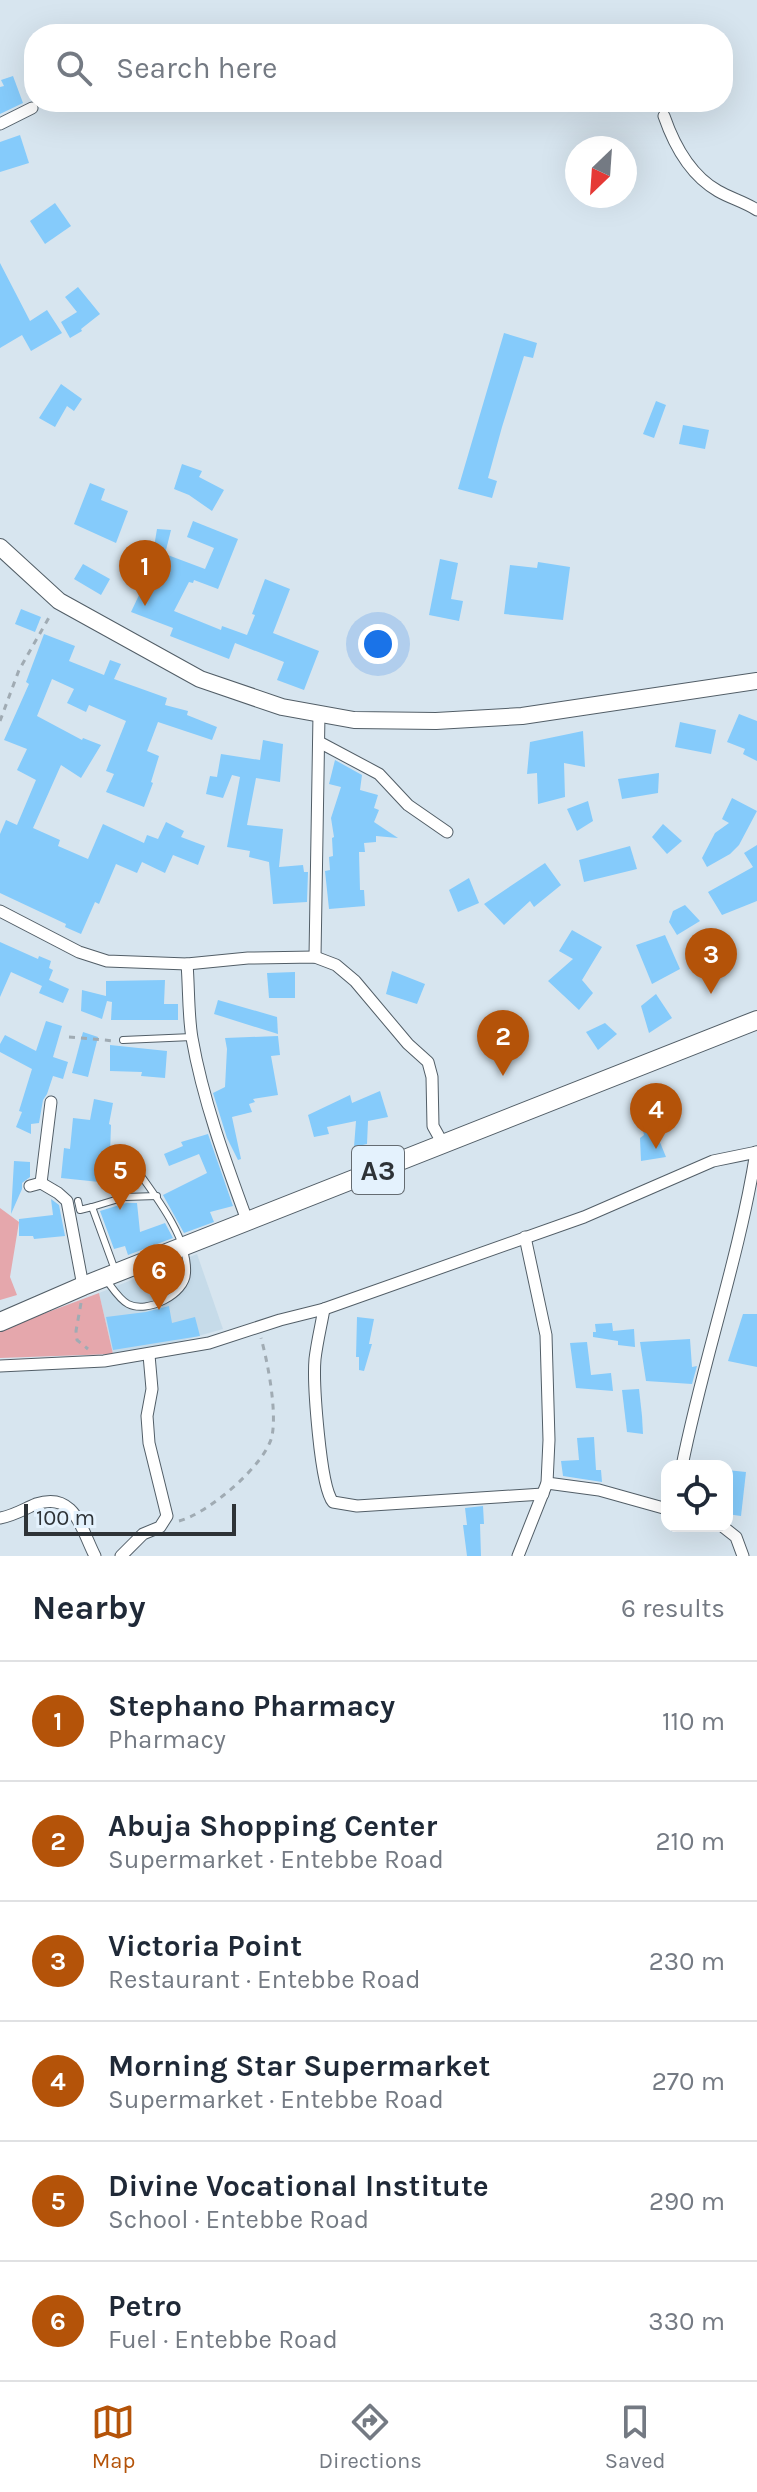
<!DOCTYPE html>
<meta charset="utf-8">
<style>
body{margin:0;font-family:Karla,sans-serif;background:#f6f6f7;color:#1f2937}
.controls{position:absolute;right:24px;bottom:24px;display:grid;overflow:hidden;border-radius:16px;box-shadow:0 8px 32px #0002}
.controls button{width:72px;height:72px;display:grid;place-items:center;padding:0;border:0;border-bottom:2px solid #e0e1e3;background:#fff;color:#1f2937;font:40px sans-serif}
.compass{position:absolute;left:565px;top:136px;width:72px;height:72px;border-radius:50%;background:#fff;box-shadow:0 8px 32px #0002;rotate:205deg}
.scale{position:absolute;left:24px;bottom:20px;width:212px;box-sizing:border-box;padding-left:8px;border:4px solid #2e3337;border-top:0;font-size:22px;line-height:28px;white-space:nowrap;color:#2e3337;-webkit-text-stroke:6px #e4f2fd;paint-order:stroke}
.you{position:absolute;left:378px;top:644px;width:28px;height:28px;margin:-20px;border:6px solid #fff;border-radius:50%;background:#1a73e8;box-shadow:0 0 0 12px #1a73e833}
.badge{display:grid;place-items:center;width:52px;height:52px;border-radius:50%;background:#b45309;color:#fff;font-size:26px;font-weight:700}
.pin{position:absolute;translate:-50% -66px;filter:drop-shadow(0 2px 4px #0008)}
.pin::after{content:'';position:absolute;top:42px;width:28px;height:24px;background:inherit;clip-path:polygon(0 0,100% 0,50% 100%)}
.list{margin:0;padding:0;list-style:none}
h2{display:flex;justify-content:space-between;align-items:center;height:104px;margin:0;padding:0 32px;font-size:34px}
h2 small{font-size:26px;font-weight:400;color:#747a83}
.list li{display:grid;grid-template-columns:52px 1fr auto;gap:24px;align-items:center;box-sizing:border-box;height:120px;padding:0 32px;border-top:2px solid #e0e1e3}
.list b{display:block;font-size:30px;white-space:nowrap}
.list p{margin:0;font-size:26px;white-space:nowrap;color:#747a83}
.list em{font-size:26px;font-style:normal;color:#747a83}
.icon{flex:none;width:44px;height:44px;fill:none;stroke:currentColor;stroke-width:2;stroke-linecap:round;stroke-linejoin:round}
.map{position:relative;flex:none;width:757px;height:1556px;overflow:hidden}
.search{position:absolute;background:#fff;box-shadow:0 8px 32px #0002;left:24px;right:24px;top:24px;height:88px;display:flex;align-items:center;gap:20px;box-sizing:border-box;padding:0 28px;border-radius:32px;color:#747a83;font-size:30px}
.sheet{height:824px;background:#fff}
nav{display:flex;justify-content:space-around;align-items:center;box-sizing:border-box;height:112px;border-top:2px solid #e0e1e3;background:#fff;font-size:22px;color:#747a83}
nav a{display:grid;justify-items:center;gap:4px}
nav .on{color:#b45309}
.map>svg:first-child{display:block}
.built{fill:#c6dbe9}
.green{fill:#e5a7ac}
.building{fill:#85cbfb}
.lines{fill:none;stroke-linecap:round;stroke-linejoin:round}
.lane-casing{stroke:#525e67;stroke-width:8}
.street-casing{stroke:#525e67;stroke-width:13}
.secondary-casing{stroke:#525e67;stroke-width:18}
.primary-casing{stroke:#525e67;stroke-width:20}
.path{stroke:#a0abb3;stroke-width:3;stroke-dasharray:6 6;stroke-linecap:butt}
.lane{stroke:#fff;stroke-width:6}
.street{stroke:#fff;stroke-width:11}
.secondary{stroke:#fff;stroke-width:16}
.primary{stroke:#fff;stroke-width:18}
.labels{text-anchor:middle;stroke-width:6;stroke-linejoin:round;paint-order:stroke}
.shield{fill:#e4f2fd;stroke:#656c72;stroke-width:2}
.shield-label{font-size:28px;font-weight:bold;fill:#2e3337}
</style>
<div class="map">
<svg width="757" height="1556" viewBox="0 0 757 1556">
<rect width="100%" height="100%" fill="#d7e5ef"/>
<polygon class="built" points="197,1254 223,1329 181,1341 113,1354 99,1293"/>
<g class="green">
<polygon points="0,1208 19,1222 10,1277 17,1295 0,1300"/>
<polygon points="99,1293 113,1354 0,1358 0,1330"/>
</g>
<g class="building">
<polygon points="13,76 23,103 0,114 0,87 4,86 1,80"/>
<polygon points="20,135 29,163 0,172 0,142"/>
<polygon points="55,203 71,226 45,244 30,221"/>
<polygon points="0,263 30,321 47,310 62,333 31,351 22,335 0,348"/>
<polygon points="78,287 100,314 81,329 82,331 70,338 61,322 77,312 65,297"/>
<polygon points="504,333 537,343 533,358 524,356 502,427 488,478 497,481 492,498 458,489"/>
<polygon points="61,384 82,399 74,411 67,406 55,427 39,418"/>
<polygon points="656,401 666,405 654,438 643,434"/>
<polygon points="683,425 709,430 705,449 679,444"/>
<polygon points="182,464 202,471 199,477 224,490 212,511 189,495 174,489"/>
<polygon points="90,483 105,489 101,500 128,511 116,543 74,524"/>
<polygon points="193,521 238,539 218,589 194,580 193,583 189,582 174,611 221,630 222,626 247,635 255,615 252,614 265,579 290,589 273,633 319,651 304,690 277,680 284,662 235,643 229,659 170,636 173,628 131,612 158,555 153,553 157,529 171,530 165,554 205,569 214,548 187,537"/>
<polygon points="440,559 458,563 451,599 463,601 459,621 429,615"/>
<polygon points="538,562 570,567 563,620 504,614 510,565 537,568"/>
<polygon points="83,564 110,579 101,595 74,579"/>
<polygon points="21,609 41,617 35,632 15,624"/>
<polygon points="44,634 75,646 69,661 104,675 110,660 121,664 114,679 167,698 165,705 188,711 187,715 217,727 212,740 158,722 147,751 159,756 151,782 153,783 144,807 106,792 114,774 106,771 126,721 89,705 86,712 67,703 74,689 52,679 37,716 82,740 83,738 101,745 81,778 61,765 33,828 60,840 58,846 88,859 103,824 144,843 147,835 158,839 166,822 184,831 181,837 205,846 198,865 173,855 165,873 142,862 137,873 116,864 99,904 95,902 81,934 65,927 66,924 0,893 0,834 6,820 17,825 36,780 17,770 27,749 4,740 29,684 26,682"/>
<polygon points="739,714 757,721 757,761 743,754 745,749 727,742"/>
<polygon points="680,722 716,730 711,754 675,747"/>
<polygon points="583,731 585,767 564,763 565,797 538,804 537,773 527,774 530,742"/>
<polygon points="263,740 283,744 280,782 256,778 247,825 283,829 279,867 303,865 304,872 308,872 307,902 273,904 269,862 249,857 250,851 227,847 240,777 232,775 223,798 206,794 210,776 217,777 221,754 260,760"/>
<polygon points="335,760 362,775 360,790 378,795 374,808 379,810 374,822 398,838 376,836 376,842 364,843 365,852 359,852 360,890 364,890 365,906 329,909 325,871 330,870 329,857 333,856 332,838 334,837 331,818 341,787 329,784"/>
<polygon points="659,773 658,793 622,799 618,779"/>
<polygon points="732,798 757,811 739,845 730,854 707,867 702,858 715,833 729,823 722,819"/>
<polygon points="588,801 593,821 577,831 567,809"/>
<polygon points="663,824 682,841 667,854 652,837"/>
<polygon points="757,845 757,901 722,915 708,892 753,867 744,853"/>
<polygon points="630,846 637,869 584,882 579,860"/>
<polygon points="545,863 561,885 534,907 530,901 504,925 484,904"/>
<polygon points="469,878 479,903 458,912 449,890"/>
<polygon points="685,905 700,921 677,935 669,922 673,911"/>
<polygon points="572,930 602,947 582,980 593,993 579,1010 548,981 573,959 559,951"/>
<polygon points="665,935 680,969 652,984 636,945"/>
<polygon points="0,942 38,959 39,956 51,961 49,968 53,970 49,980 69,989 63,1003 39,993 42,986 11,972 0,997"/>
<polygon points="392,971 425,984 417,1004 386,994"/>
<polygon points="295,972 295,998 269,998 267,973"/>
<polygon points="165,980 164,1004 178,1004 178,1020 111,1020 112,1002 107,1001 102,1019 81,1011 82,990 106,996 106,981"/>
<polygon points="656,994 672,1018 649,1033 641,1006"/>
<polygon points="218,1000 277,1017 278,1034 214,1014"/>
<polygon points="46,1021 62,1026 53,1057 68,1062 63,1079 53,1076 47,1094 43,1100 39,1123 31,1124 31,1134 16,1127 22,1112 19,1111 32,1069 0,1052 0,1044 5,1035 36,1051"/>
<polygon points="605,1023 617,1034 598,1050 586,1032"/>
<polygon points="83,1032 98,1037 88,1077 72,1073"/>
<polygon points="278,1036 280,1055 271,1056 278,1095 253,1099 255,1102 249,1104 252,1112 232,1117 241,1159 238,1160 227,1138 213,1093 225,1087 227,1049 225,1038"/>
<polygon points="110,1045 167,1051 165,1078 141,1076 142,1072 110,1071"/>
<polygon points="380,1091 388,1117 368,1121 367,1144 354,1147 356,1121 327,1127 329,1134 314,1137 308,1115 350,1095 352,1103"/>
<polygon points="94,1099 113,1103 109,1124 111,1125 109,1183 61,1178 64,1148 70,1149 73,1118 90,1120"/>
<polygon points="662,1102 671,1124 655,1130 666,1157 641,1161 640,1138 644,1135 638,1111"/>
<polygon points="208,1134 233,1206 210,1212 214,1222 184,1233 163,1195 207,1173 199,1154 169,1166 164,1154 183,1146 181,1142"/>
<polygon points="14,1161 30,1162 30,1177 22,1183 22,1189 11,1214"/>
<polygon points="51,1199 59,1205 65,1236 34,1239 33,1236 19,1236 19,1219 53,1215"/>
<polygon points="126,1203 137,1203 140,1232 165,1223 173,1238 128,1255 125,1246 114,1249 100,1211"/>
<polygon points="169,1306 172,1323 195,1317 200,1336 113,1350 106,1317 146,1312"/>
<polygon points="743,1314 757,1314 757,1367 728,1361"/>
<polygon points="357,1317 374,1319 369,1344 372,1344 364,1371 359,1370 359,1357 356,1357"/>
<polygon points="612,1323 613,1331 634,1329 635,1347 618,1345 618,1341 593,1337 593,1332 596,1332 595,1324"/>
<polygon points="690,1339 692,1367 697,1366 692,1384 646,1381 640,1342"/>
<polygon points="587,1342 591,1375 611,1373 613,1391 576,1388 570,1343"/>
<polygon points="639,1389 642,1416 643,1434 627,1432 622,1390"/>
<polygon points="594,1437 596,1470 601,1470 602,1482 563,1476 561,1461 579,1460 577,1438"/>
<polygon points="727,1470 746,1472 741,1516 727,1514"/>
<polygon points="483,1506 484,1524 480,1524 481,1556 467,1556 463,1525 467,1525 465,1508"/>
</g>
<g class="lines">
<defs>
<g id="lane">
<polyline points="123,1040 192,1037"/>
<polyline points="78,1201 80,1210 92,1207 115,1270"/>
<polyline points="92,1207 125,1197 157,1196"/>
<path d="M107,1281C113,1289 120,1300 128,1304C147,1314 186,1295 187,1273C189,1240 157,1198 139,1173"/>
</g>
<g id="street">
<path d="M664,116C674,145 690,175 718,191C730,198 745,202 757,210"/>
<polyline points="0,124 32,108"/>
<polyline points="319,742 379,774 408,805 447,832"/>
<polyline points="0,911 79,952 107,961 187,964 248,958 315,957 336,965 355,981 408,1044 428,1062 432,1077 433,1126 443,1144"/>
<polyline points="315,957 319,714"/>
<path d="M187,964C189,988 188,1014 192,1038C203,1101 226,1163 248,1223"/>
<polyline points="41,1183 51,1102"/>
<polyline points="30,1186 41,1183 58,1193 67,1201 83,1286"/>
<path d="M324,1309C321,1326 317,1342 315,1359C313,1382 320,1487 333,1502L357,1506L543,1494"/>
<polyline points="0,1366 104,1361 209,1343 280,1320 324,1309 584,1217 713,1161 757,1152"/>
<path d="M682,1466C703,1360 739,1259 756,1152"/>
<polyline points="547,1483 599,1490 667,1509"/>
<path d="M0,1518C13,1516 24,1509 36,1504C75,1491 81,1529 95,1556"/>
<polyline points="722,1526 736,1537 743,1556"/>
<polyline points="121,1556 143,1534 160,1527 167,1516 149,1443 147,1416 152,1389 149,1355"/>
<polyline points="518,1556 547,1483 549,1440 546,1335 525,1237"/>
</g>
<polyline id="secondary" points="0,547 59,601 200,679 282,707 354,720 436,721 522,716 757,681"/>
<polyline id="primary" points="0,1322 83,1286 757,1020"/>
</defs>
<use href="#lane" class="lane-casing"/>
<use href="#street" class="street-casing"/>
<use href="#secondary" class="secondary-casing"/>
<use href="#primary" class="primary-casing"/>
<g class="path">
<polyline points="0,721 19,670 51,614"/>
<polyline points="69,1037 115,1041"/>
<polyline points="81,1303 76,1331 77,1340 88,1349"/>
<path d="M179,1521C207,1514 265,1466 272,1436C277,1411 268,1363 261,1338"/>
</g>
<use href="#lane" class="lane"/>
<use href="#street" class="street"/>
<use href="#secondary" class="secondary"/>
<use href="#primary" class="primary"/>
</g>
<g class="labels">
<rect class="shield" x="352" y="1146" width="52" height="48" rx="6"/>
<g class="shield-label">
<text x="378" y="1180">A3</text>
</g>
</g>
</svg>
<div class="controls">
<button><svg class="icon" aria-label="locate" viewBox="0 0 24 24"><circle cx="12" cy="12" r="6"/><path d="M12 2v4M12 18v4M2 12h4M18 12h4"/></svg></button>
</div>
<svg class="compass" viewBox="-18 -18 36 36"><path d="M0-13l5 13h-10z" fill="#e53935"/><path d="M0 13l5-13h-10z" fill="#747a83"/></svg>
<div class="scale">100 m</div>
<div class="you"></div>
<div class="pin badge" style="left:145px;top:606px">1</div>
<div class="pin badge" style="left:503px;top:1076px">2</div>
<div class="pin badge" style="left:711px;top:994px">3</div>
<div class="pin badge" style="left:656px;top:1149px">4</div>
<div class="pin badge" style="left:120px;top:1210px">5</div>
<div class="pin badge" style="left:159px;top:1310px">6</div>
<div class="search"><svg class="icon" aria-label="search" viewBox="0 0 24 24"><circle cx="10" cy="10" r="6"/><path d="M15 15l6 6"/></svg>Search here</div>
</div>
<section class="sheet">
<h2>Nearby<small>6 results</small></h2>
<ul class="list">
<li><span class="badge">1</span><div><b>Stephano Pharmacy</b><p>Pharmacy</p></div><em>110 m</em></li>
<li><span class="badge">2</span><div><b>Abuja Shopping Center</b><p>Supermarket · Entebbe Road</p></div><em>210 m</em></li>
<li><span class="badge">3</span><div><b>Victoria Point</b><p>Restaurant · Entebbe Road</p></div><em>230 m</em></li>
<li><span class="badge">4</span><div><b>Morning Star Supermarket</b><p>Supermarket · Entebbe Road</p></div><em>270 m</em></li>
<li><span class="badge">5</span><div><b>Divine Vocational Institute</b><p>School · Entebbe Road</p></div><em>290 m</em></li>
<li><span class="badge">6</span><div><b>Petro</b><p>Fuel · Entebbe Road</p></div><em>330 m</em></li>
</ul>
</section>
<nav>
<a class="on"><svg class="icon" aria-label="map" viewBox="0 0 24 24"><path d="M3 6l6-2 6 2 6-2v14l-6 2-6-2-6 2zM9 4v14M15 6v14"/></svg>Map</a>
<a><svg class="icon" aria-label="directions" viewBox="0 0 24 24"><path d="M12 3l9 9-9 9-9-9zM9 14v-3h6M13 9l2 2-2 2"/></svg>Directions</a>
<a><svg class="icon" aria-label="saved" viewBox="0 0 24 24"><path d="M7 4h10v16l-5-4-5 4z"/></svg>Saved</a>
</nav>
